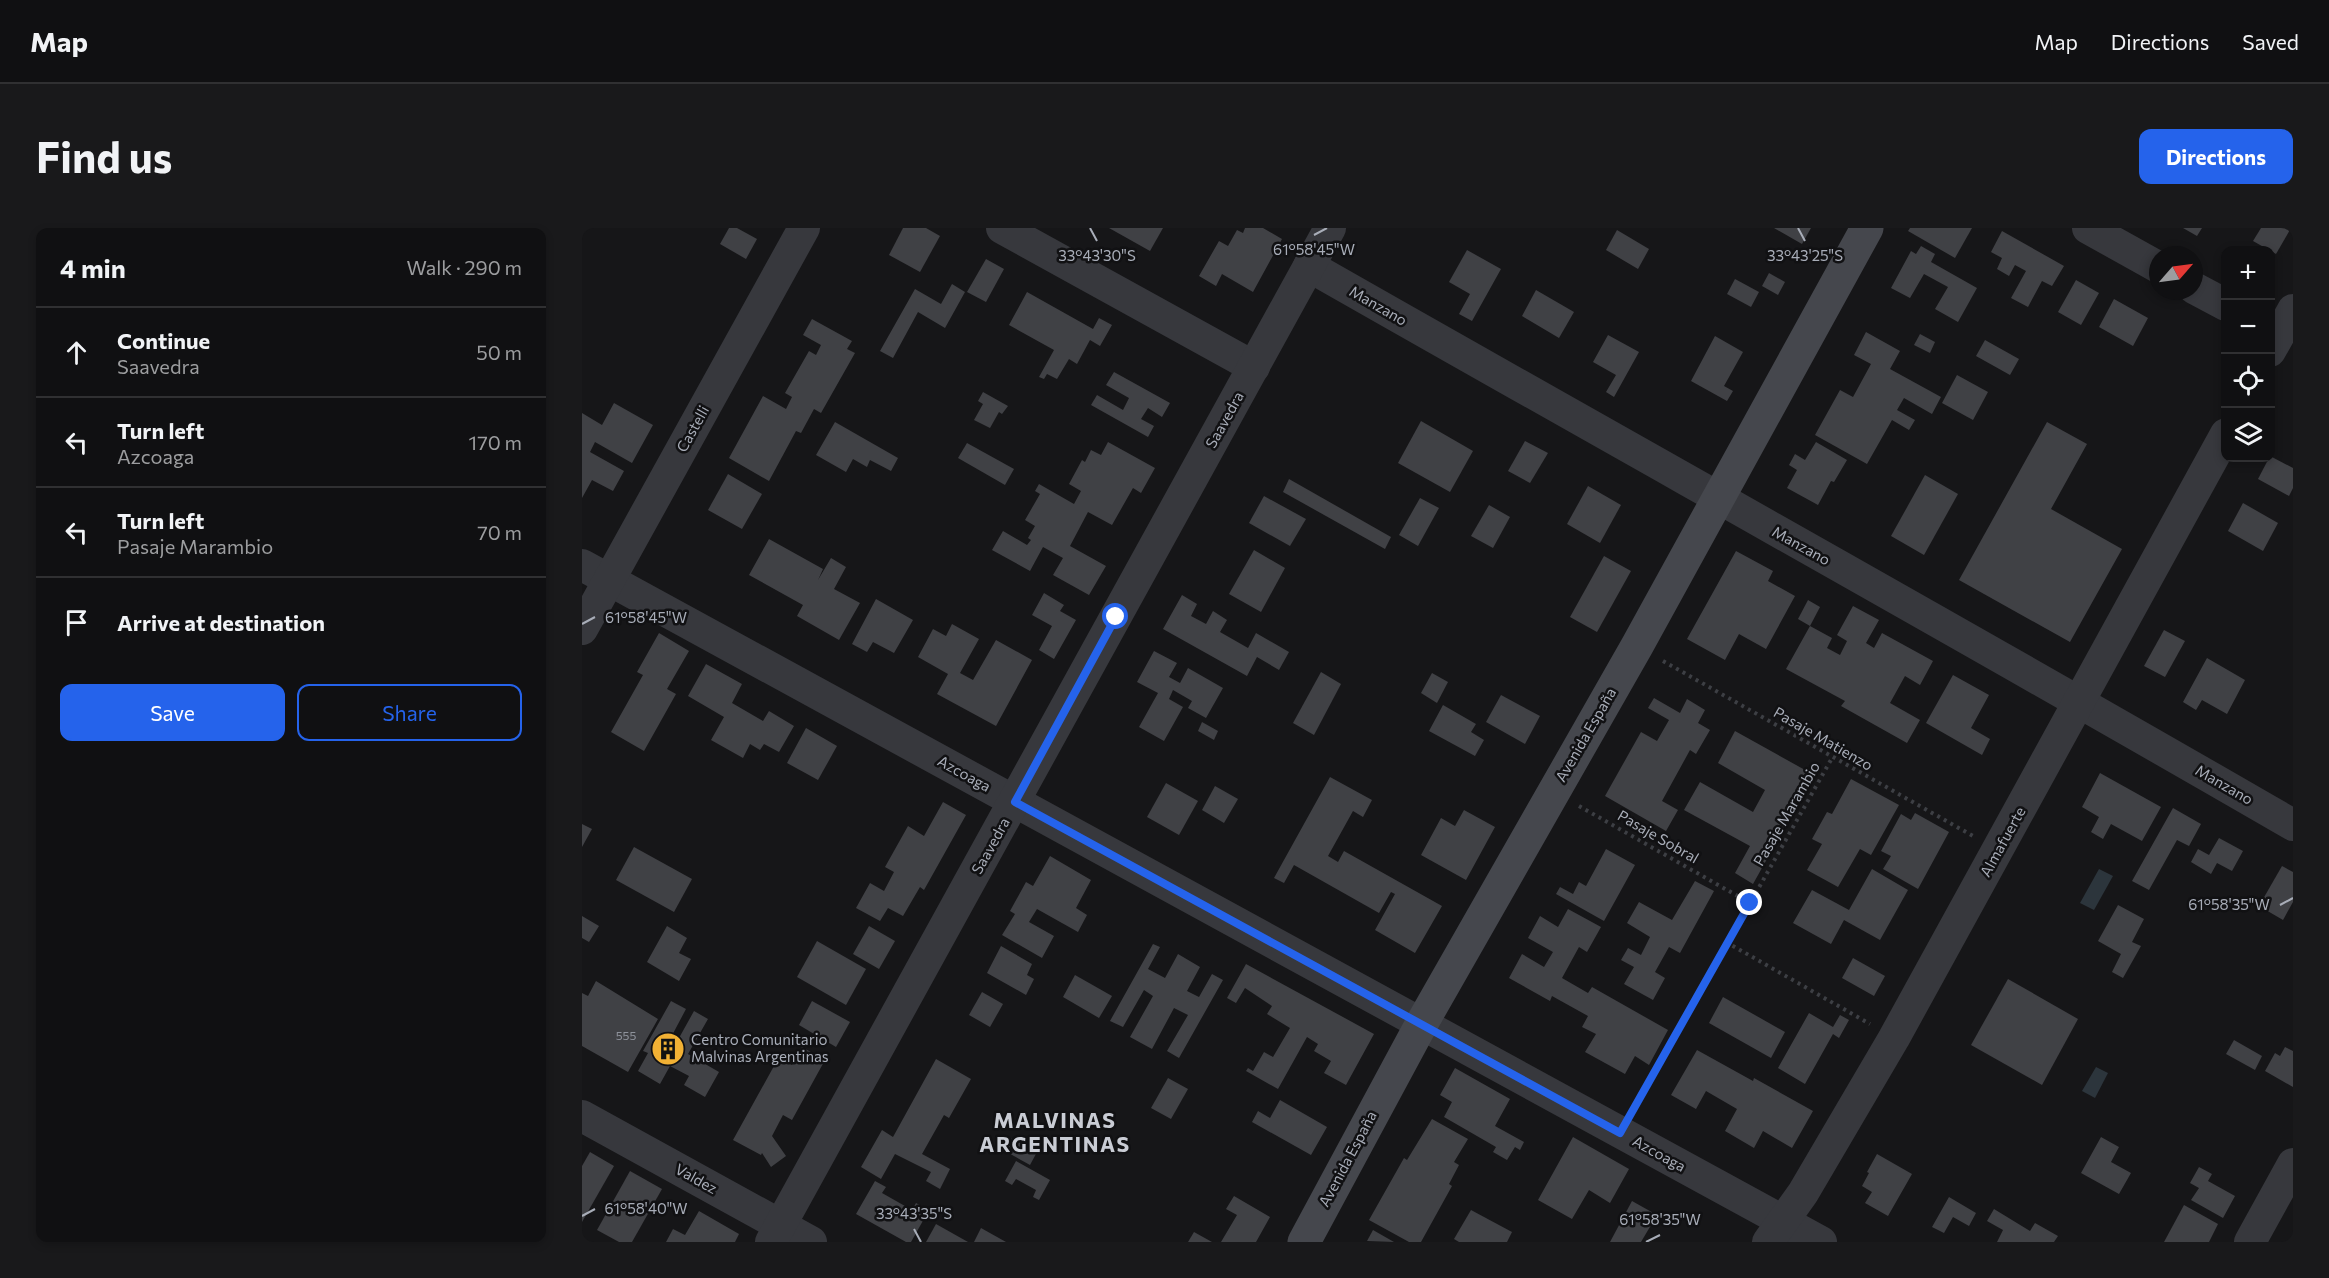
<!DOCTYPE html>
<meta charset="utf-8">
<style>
body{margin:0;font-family:Commissioner,sans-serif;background:#19191b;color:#f1f3f6}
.controls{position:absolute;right:18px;top:18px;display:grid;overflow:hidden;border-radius:12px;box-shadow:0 3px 9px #0003}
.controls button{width:54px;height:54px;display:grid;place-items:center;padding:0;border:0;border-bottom:2px solid #303032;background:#101012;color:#f1f3f6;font:30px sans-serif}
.compass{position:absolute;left:1567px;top:18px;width:54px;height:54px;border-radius:50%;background:#101012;box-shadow:0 3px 9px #0003;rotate:62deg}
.stop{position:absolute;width:18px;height:18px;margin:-14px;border:4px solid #2563eb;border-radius:50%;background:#fff}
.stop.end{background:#2563eb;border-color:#fff;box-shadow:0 2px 6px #0008}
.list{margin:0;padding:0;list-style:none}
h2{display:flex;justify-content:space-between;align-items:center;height:78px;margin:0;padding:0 24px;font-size:26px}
h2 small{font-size:20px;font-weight:400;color:#9c9d9f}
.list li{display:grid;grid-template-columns:39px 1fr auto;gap:18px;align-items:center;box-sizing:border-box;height:90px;padding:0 24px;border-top:2px solid #303032}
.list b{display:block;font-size:22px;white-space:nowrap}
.list p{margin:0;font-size:20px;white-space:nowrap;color:#9c9d9f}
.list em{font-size:20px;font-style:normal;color:#9c9d9f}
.actions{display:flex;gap:12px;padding:18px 24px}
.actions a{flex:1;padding:14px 0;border:2px solid #2563eb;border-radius:12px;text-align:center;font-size:21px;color:#2563eb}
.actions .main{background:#2563eb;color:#fff}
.icon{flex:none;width:33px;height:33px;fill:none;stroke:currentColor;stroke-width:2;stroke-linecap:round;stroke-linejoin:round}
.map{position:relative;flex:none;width:1711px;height:1014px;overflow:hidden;border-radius:12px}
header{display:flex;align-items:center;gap:36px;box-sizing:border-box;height:84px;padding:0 30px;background:#101012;border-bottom:2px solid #303032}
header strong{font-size:28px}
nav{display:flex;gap:33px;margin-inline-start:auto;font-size:21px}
.intro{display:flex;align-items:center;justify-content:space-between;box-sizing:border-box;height:144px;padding:0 36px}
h1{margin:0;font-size:42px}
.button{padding:15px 27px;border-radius:12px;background:#2563eb;color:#fff;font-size:21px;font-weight:700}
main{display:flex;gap:36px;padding:0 36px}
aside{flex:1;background:#101012;border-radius:12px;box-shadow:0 3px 9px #0003}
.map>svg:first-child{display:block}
.water{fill:#2c353c}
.building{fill:#404145}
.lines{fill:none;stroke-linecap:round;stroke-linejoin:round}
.path{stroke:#3d3f44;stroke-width:4;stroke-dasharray:3 4.5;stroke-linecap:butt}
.street{stroke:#37383d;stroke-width:32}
.secondary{stroke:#45474d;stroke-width:33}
.route{stroke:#2563eb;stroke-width:8}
.ticks{fill:none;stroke:#a8adb8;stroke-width:2}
.labels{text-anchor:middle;stroke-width:5;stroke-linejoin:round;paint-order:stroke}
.number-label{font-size:12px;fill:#8e929b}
.street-label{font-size:15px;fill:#a8adb8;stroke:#111113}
.poi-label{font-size:15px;fill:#a8adb8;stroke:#111113;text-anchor:start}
.district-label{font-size:21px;font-weight:bold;letter-spacing:1.5px;fill:#c9ccd4;stroke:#111113}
.ticks-label{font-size:15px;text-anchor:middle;fill:#a8adb8;stroke:#111113;stroke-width:5;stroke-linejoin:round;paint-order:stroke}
</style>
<header>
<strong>Map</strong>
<nav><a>Map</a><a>Directions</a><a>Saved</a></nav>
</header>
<div class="intro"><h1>Find us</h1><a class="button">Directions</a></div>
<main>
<aside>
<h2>4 min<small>Walk · 290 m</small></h2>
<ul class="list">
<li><svg class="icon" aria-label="ahead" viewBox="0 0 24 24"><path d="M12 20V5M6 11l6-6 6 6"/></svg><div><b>Continue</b><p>Saavedra</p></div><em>50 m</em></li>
<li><svg class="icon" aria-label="left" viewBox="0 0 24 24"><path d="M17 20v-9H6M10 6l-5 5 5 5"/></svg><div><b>Turn left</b><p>Azcoaga</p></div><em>170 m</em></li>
<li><svg class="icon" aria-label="left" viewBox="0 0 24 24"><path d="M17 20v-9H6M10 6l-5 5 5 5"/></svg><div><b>Turn left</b><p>Pasaje Marambio</p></div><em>70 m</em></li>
<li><svg class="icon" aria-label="arrive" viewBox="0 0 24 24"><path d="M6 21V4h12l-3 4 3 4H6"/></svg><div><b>Arrive at destination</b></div></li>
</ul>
<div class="actions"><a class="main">Save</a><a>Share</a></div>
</aside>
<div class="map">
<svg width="1711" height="1014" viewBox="0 0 1711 1014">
<rect width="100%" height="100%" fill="#161618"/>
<g class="water">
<polygon points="1517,641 1531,648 1512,682 1498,675"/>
<polygon points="1514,839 1526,845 1513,870 1500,863"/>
</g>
<g class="building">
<polygon points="147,0 155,0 175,11 164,31 138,16"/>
<polygon points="321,0 344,0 358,8 338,44 307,27"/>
<polygon points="527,0 581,0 568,23"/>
<polygon points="663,0 681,0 700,11 671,64 640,46 634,58 617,48 637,13 646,18 655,2 661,5"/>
<polygon points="1192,0 1229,0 1220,16"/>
<polygon points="1328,0 1390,0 1373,30 1326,3"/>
<polygon points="1601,0 1620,0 1615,8"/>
<polygon points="1679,0 1709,0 1694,26 1671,13"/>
<polygon points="1035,2 1067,21 1056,41 1024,22"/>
<polygon points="1420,3 1482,38 1470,58 1460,53 1446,79 1429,70 1444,43 1433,37 1427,48 1415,41 1420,30 1409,24"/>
<polygon points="1339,18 1353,26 1349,34 1395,60 1376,94 1353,81 1366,59 1342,46 1328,70 1309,60 1329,23 1334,26"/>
<polygon points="885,22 919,41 890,93 877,86 888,66 867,54"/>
<polygon points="404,31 422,41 404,74 385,64"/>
<polygon points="1187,45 1203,54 1196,67 1180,58"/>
<polygon points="1153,51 1177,64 1169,79 1145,66"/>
<polygon points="1494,52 1517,65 1499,97 1476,84"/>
<polygon points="370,56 383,64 363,100 336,84 311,130 298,123 333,61 359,76"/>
<polygon points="954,62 992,84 977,110 940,88"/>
<polygon points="445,64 511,101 517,90 530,97 518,118 508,112 495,136 487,131 475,151 465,146 462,151 457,149 472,122 427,97"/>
<polygon points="1532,71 1566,90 1551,118 1517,99"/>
<polygon points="230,91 270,113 265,121 273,125 239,185 232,181 219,205 214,203 187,253 147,230 181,168 204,181 210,169 203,165 227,123 234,127 239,117 221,107"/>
<polygon points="1284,104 1318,123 1308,141 1359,169 1350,186 1322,170 1315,182 1333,192 1327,202 1310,192 1285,236 1233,207 1258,162 1271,169 1289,136 1272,127"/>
<polygon points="1338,106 1353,114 1348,125 1332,117"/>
<polygon points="1026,107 1057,124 1032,169 1024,164 1034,147 1011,134"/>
<polygon points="1133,108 1161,124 1142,158 1151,163 1145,173 1109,153"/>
<polygon points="1403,112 1437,131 1428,147 1394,128"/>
<polygon points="532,144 588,175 580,189 566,180 559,191 572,198 566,209 509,177 515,167 541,182 547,170 524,157"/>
<polygon points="1375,147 1406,164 1391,192 1360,175"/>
<polygon points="401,164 426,178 420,186 417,184 408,200 392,192 401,176 396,173"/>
<polygon points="32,175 71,197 50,235 13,214 8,224 42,243 31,263 10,252 0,270 0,185 20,197"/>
<polygon points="839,193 891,223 868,264 816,235"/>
<polygon points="253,194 316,230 309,243 288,232 285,239 271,231 264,244 234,227"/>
<polygon points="1465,194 1505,216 1469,281 1540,321 1488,414 1377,352"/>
<polygon points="943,213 966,225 948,255 926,243"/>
<polygon points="526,214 573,240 559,265 551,260 530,297 506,284 488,318 524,338 507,367 471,347 481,330 461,319 448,343 410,322 421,303 445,317 449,312 446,310 453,298 443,292 458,266 453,263 457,256 492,276 499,263 487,256 500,232 503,234 509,222 519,227"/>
<polygon points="1234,214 1265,232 1252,254 1249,253 1236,277 1205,260 1215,242 1207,237 1213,226 1223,232"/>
<polygon points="385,215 432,241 423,257 376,230"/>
<polygon points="1688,228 1711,240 1711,260 1707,268 1676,251"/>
<polygon points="146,246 180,266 160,301 126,282"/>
<polygon points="1343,247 1376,266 1342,327 1309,308"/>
<polygon points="707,251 809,309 803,321 701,264"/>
<polygon points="1006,258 1039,277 1018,315 985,296"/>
<polygon points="682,268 724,291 708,318 667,295"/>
<polygon points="838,270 857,280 836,318 817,307"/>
<polygon points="1661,275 1696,295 1681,323 1646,303"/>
<polygon points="907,277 928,289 911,320 889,308"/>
<polygon points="187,311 241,341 236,352 249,330 264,339 252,361 278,375 257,412 215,388 221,377 167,347"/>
<polygon points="672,322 703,340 679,384 647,366"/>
<polygon points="1154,323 1191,343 1186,353 1213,368 1184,421 1157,406 1143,432 1105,411"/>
<polygon points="1022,328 1049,343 1015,404 988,389"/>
<polygon points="462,365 482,377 478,383 494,392 472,431 457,422 470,398 450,387"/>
<polygon points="600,367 615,376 609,388 624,396 631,383 645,392 638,404 666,420 674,405 707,424 697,442 675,429 665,448 581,401"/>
<polygon points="294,371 331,392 312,425 291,414 285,424 270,416"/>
<polygon points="1226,372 1238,379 1228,398 1216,391"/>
<polygon points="1271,378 1297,392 1284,415 1292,420 1300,405 1351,433 1338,457 1323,448 1308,475 1338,492 1325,515 1259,478 1263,473 1204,441 1228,398 1250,410 1245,420 1258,427 1265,413 1255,407"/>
<polygon points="370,396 397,411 378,445 391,452 414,412 450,432 414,498 355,466 366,446 336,429 351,401 364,408"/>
<polygon points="1582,402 1603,413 1583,449 1562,438"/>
<polygon points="77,405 107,423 85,461 94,466 62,523 29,504 61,447 55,444"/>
<polygon points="572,423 595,435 587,449 598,455 606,440 641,460 624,490 606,480 610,473 591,462 587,471 601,479 582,513 557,499 576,465 555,454"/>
<polygon points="1625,430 1663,452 1645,486 1620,472 1614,482 1601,474"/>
<polygon points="124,436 160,456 150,475 181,493 187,483 212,498 197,524 182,516 178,522 168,516 161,530 129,512 142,489 106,468"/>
<polygon points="739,444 759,456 732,507 711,495"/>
<polygon points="850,445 866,454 855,475 839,465"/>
<polygon points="1371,447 1407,467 1389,500 1408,511 1400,527 1344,495"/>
<polygon points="919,467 958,488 943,516 904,494"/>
<polygon points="1072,470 1098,485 1105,471 1123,482 1116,495 1128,502 1114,526 1108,522 1080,573 1096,582 1084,603 1023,568 1059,504 1075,513 1087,492 1066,480"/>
<polygon points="861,477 894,496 889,504 902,512 893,528 847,503"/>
<polygon points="620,494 636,503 632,512 616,503"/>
<polygon points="224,500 255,518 236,552 205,535"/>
<polygon points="1153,503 1232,547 1171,656 1153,645 1168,618 1102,582 1118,554 1171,584 1183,562 1136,535"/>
<polygon points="1518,545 1579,579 1560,613 1529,596 1521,611 1509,604 1517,589 1500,579"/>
<polygon points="748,549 790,572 781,589 771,583 746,628 756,634 762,623 860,678 833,725 793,702 813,666 809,664 797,685 712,637 702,655 692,650"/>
<polygon points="1269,551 1317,577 1289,627 1278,621 1256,659 1225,642 1240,616 1230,611 1245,584 1250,586"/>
<polygon points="584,555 616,573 597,607 565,589"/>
<polygon points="633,558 656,571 642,595 620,582"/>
<polygon points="361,574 384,587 342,662 338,659 321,688 306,680 298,693 274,680 288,655 302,663 312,644 303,639 326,598 342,608"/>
<polygon points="1591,580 1619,596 1607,618 1595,612 1567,662 1550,653"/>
<polygon points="882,582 913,599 884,652 839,627 859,590 873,598"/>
<polygon points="1333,585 1367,604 1336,661 1301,641 1309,628 1299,623 1319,586 1329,592"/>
<polygon points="0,596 10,601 0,619"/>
<polygon points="1637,610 1661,623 1650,643 1635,635 1629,646 1609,634 1616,621 1627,627"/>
<polygon points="52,619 110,651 92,684 34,652"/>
<polygon points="1024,621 1053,637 1022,693 974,666 978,659 991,666 997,654 1004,658"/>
<polygon points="468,628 509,652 494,680 505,687 496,704 455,681 447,694 472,708 460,730 420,707 433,686 428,683 444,654 451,658"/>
<polygon points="1700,638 1711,644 1711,674 1701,692 1677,678"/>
<polygon points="1290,641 1326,662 1298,712 1262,692 1249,716 1211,695 1230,662 1267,682"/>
<polygon points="1113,653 1132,663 1098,725 1087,719 1073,744 1083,750 1071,772 1042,756 1052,739 1039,732 1046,720 1059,727 1068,709 1045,695 1057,674 1090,692"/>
<polygon points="1536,677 1562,691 1550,714 1559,718 1541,750 1530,744 1539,726 1516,713"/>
<polygon points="986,681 1019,699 1005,724 997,719 980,750 1006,765 1010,759 1086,802 1067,837 1053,828 1043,846 1003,824 1014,806 1000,799 1006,788 970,768 968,773 927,750 940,726 962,739 971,724 946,710 958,688 976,699"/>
<polygon points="0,688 17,698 7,714 0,710"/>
<polygon points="85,698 105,710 97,725 109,731 97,753 65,734"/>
<polygon points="287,698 313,713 297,741 271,726"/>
<polygon points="235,713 284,741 264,777 215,749"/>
<polygon points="571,716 578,719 566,741 583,750 596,726 618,739 605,763 617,769 630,746 641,752 597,830 585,823 606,787 592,780 570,821 548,809 571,768 562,762 541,799 528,793"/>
<polygon points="419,718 450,736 445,747 452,751 444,767 405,745"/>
<polygon points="1271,730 1303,748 1292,768 1260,750"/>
<polygon points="664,736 792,806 764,857 742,845 749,833 732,823 736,816 725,809 696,861 664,843 666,840 671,843 682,824 691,829 708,800 685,786 690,778 663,760 654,775 645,770"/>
<polygon points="493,747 530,768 517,790 481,769"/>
<polygon points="1426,751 1496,791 1460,857 1389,817"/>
<polygon points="14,753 76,791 46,844 0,818 0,765 6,768"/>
<polygon points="400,764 421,776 408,799 387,787"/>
<polygon points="1141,769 1203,804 1189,830 1127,795"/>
<polygon points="89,773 104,781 86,815 92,819 112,783 126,791 106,826 137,844 123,869 102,857 107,848 88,838 78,856 56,843 66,825 61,823"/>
<polygon points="230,773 268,794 254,819 217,797"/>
<polygon points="1227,785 1251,799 1258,787 1267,792 1257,810 1251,806 1223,856 1196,840"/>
<polygon points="1652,812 1680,828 1673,842 1644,826"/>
<polygon points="220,819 243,832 210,892 201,887 190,908 204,928 189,939 180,925 179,927 151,912 192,838 185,834 189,826 210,837"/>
<polygon points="1703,819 1711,823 1711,859 1683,843 1693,825 1698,828"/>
<polygon points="1115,822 1171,853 1172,850 1231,883 1210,920 1181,903 1172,920 1143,903 1155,881 1124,863 1114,881 1089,867"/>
<polygon points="354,831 389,851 367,890 362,887 340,926 368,941 358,961 344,953 349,944 313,926 299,951 279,939 300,902 311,909"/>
<polygon points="873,840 928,871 913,898 942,914 938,922 933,919 925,932 911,924 914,919 862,889 870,874 858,867"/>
<polygon points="586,850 606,861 589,891 569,880"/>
<polygon points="698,872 745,899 729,927 670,894 676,883 688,890"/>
<polygon points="850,891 886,911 872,934 877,937 867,956 870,958 839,1014 827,1014 787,992 822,930 825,932"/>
<polygon points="991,909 1047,941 1028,975 1007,962 990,991 956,972"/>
<polygon points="1519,909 1537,919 1529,934 1549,945 1537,966 1499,945"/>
<polygon points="430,910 455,924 448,937 423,923"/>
<polygon points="8,924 32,938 0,994 0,938"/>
<polygon points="1295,926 1330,946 1306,988 1283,975 1290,964 1280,958 1287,945 1285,944"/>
<polygon points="434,933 468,952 457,972 451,969 454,962 434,951 430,957 423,953"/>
<polygon points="1617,939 1630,946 1626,953 1653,968 1641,990 1609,972 1617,960 1608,955"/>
<polygon points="48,943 80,961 50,1014 37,1014 15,1002"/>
<polygon points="293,953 304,959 300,965 330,982 334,975 347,982 329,1014 324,1014 274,986"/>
<polygon points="652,968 688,989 674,1014 639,1014 655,987 644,981"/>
<polygon points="1367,969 1394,985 1387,998 1371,989 1362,1005 1350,999"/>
<polygon points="1050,973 1075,987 1059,1014 1028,1014"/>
<polygon points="1602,977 1636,996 1627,1014 1582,1014"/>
<polygon points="1412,981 1448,1003 1453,995 1476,1008 1472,1014 1415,1014 1421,1002 1405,993"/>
<polygon points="889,982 930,1004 925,1014 877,1014 872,1011"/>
<polygon points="117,983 157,1006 153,1014 84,1014 91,1001 103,1007"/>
<polygon points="354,996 386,1014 344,1014"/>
<polygon points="399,1000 424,1014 392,1014"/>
<polygon points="791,1002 812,1014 785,1013"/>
<polygon points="612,1004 630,1014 606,1014"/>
</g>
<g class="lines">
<g class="path">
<polyline points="1081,433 1391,608"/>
<polyline points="997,578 1168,675"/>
<polyline points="1144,714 1288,796"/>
<polyline points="1052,881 1250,530"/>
</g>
<g class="street">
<polyline points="420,0 672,139"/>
<polyline points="1506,0 1576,39"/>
<path d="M727,38C1055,225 1385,408 1711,597"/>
<polyline points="1612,60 1644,77"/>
<polyline points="1688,123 1711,82"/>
<polyline points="0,337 1239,1014"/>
<polyline points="0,401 222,0"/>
<polyline points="0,888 229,1014"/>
<polyline points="189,1014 748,0"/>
<polyline points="1186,1014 1221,965 1312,810 1644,206"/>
<polyline points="1668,1014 1711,936"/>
</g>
<polyline class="secondary" points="722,1014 840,795 1055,418 1285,0"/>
</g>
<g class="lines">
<polyline class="route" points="534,389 433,574 1038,905 1168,675"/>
</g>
<path class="ticks" d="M508,0L515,13M1216,0L1223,13M732,7L745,0M0,396L13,389M1698,677L1711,670M0,988L13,981M332,1001L339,1014M1064,1014L1078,1007"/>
<defs>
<symbol id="building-disc" viewBox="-11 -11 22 22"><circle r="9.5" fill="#f2b134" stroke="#111113"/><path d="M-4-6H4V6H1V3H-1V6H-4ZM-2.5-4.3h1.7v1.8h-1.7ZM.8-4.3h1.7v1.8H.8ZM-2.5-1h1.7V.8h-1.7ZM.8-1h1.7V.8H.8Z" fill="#111"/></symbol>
</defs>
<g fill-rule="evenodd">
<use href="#building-disc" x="67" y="802" width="38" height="38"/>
</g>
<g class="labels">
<g class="number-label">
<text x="44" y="812">555</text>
</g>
<g class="street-label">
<text transform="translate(796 78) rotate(30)" y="5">Manzano</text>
<text transform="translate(643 192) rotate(-61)" y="5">Saavedra</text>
<text transform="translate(111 201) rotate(-61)" y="5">Castelli</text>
<text transform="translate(1219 318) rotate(29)" y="5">Manzano</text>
<text transform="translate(1004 507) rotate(-60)" y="5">Avenida España</text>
<text transform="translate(1241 511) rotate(30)" y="5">Pasaje Matienzo</text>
<text transform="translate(382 546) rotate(29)" y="5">Azcoaga</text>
<text transform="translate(1642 557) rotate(30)" y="5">Manzano</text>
<text transform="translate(1205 586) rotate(-60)" y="5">Pasaje Marambio</text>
<text transform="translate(1076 609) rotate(30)" y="5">Pasaje Sobral</text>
<text transform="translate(1421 614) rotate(-61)" y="5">Almafuerte</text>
<text transform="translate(409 618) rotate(-61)" y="5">Saavedra</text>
<text transform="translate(1077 926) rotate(29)" y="5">Azcoaga</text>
<text transform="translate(766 931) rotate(-62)" y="5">Avenida España</text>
<text transform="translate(114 951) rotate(29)" y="5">Valdez</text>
</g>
<g class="poi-label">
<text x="109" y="817">Centro Comunitario<tspan x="109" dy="17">Malvinas Argentinas</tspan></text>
</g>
<g class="district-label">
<text x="473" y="900">MALVINAS<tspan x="473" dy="24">ARGENTINAS</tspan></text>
</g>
</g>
<g class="ticks-label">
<text x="732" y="27">61°58'45"W</text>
<text x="515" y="33">33°43'30"S</text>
<text x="1223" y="33">33°43'25"S</text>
<text x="64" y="395">61°58'45"W</text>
<text x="1647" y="682">61°58'35"W</text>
<text x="64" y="986">61°58'40"W</text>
<text x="332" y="991">33°43'35"S</text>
<text x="1078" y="997">61°58'35"W</text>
</g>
</svg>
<div class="controls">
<button>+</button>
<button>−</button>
<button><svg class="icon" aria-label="locate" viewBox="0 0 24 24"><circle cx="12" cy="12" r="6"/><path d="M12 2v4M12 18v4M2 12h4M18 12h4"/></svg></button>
<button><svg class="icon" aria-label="layers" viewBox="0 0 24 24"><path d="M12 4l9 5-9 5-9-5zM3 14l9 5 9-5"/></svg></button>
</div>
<svg class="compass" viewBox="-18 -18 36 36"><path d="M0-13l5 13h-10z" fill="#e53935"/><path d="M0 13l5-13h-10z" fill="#9c9d9f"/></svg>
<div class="stop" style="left:534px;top:389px"></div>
<div class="stop end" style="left:1168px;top:675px"></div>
</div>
</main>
